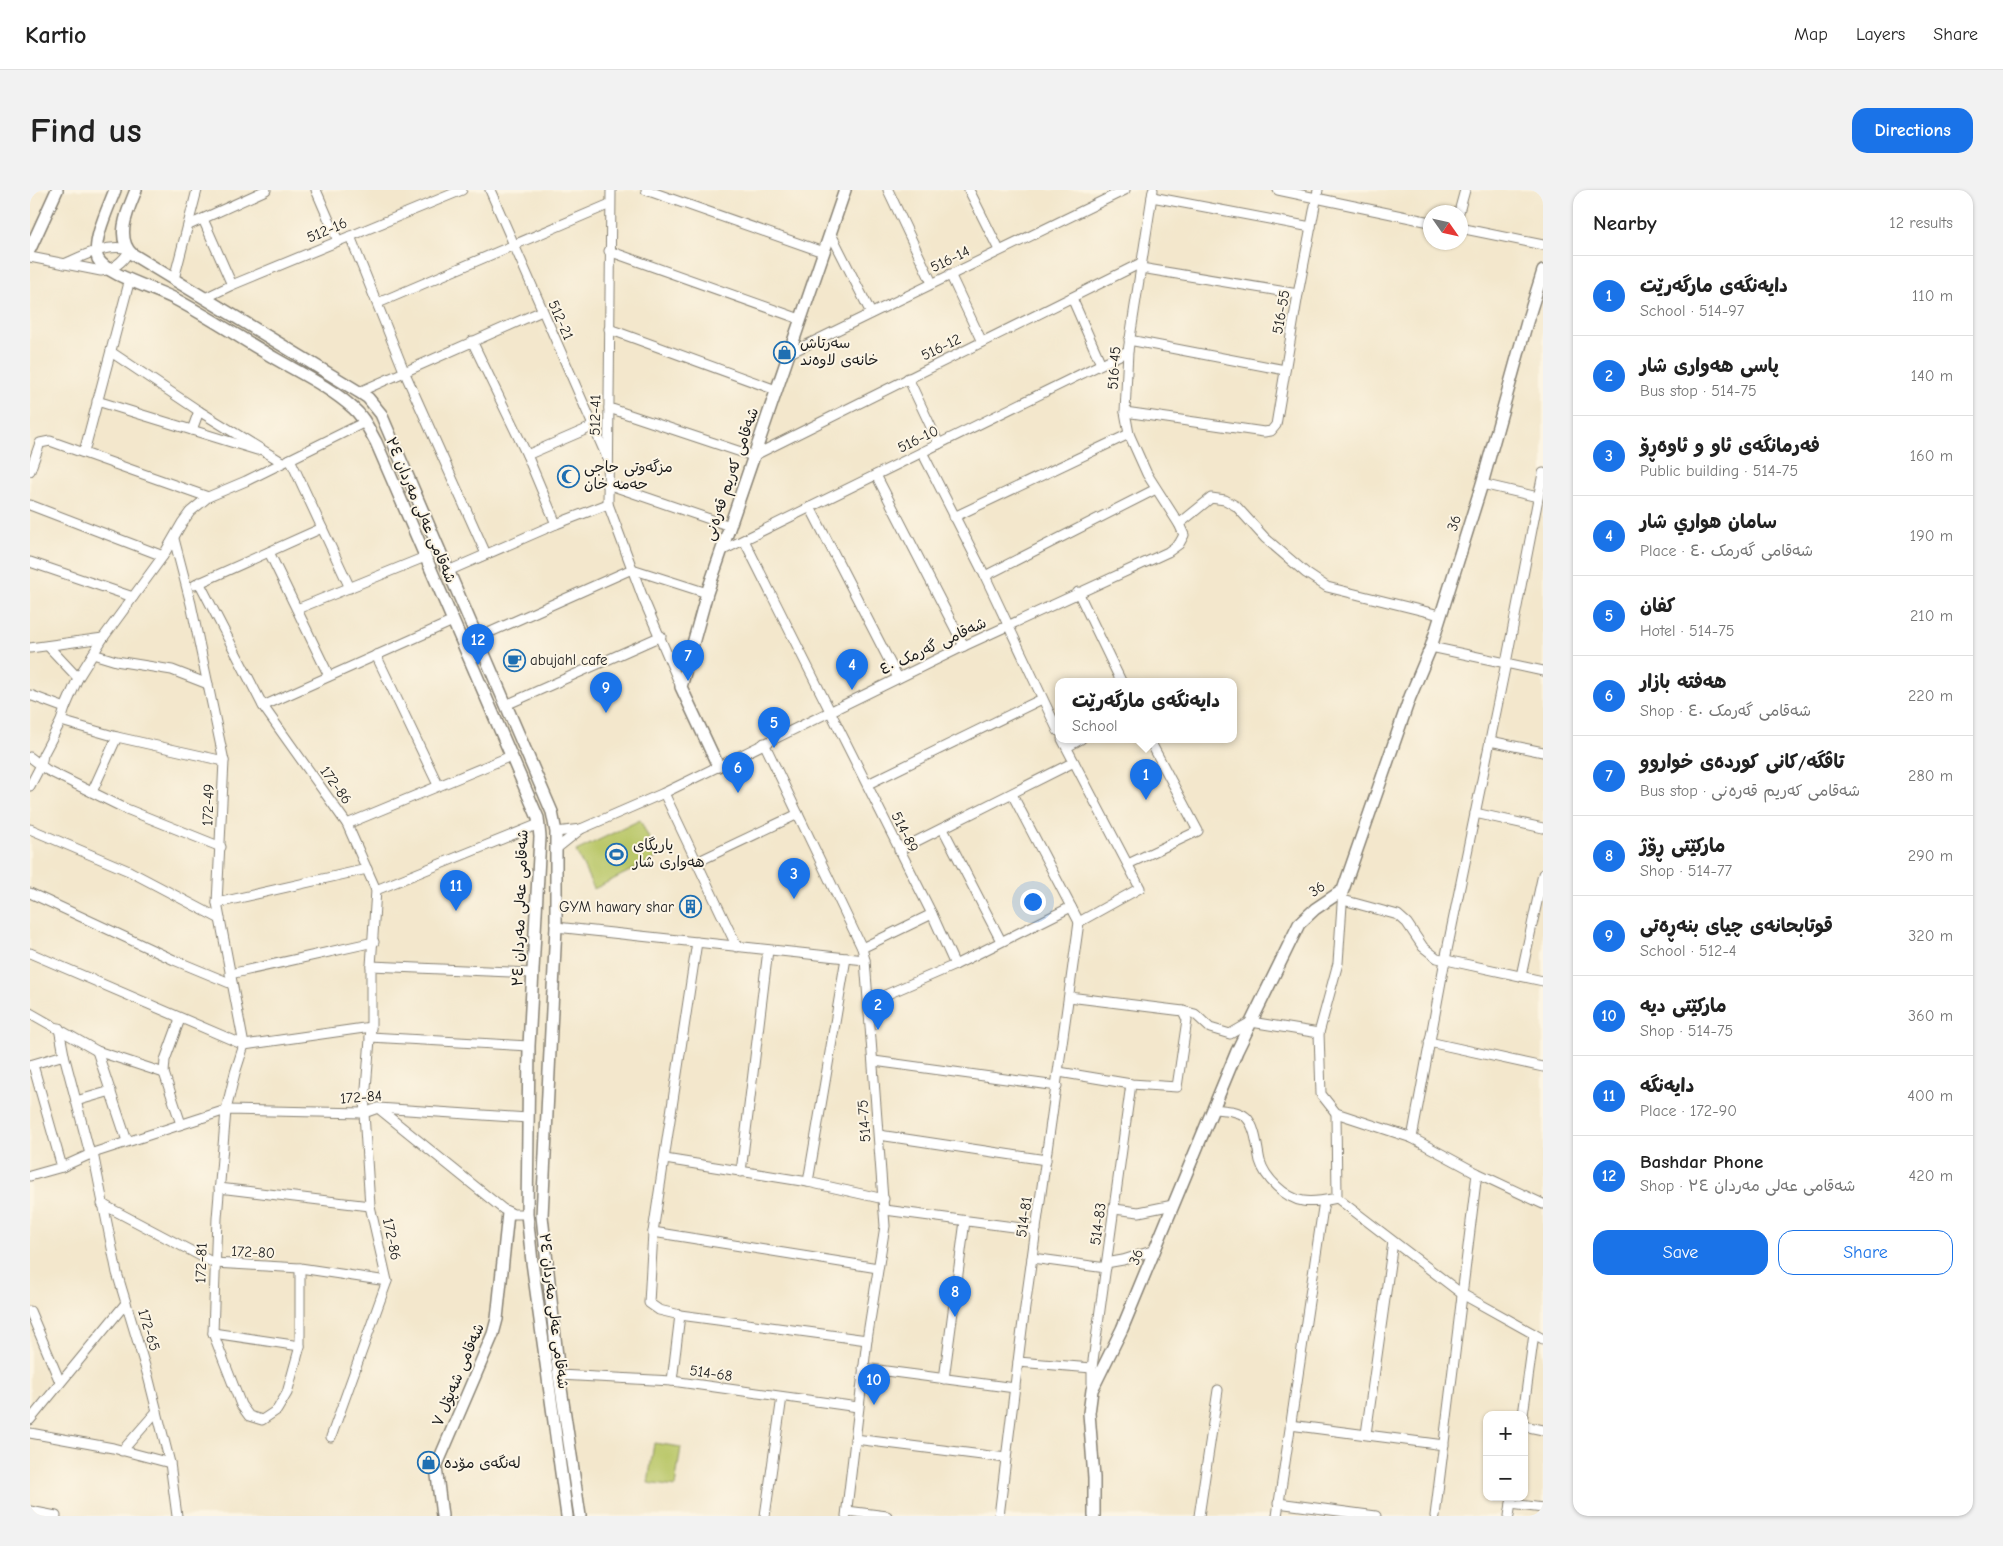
<!DOCTYPE html>
<meta charset="utf-8">
<style>
body{margin:0;font-family:"Comic Neue","Playpen Sans Arabic",sans-serif;background:#f2f2f2;color:#222}
.controls{position:absolute;right:15px;bottom:15px;display:grid;overflow:hidden;border-radius:10px;box-shadow:0 1px 4px #0004}
.controls button{width:45px;height:45px;display:grid;place-items:center;padding:0;border:0;border-bottom:1px solid #e0e0e0;background:#fff;color:#222;font:25px sans-serif}
.compass{position:absolute;left:1393px;top:15px;width:45px;height:45px;border-radius:50%;background:#fff;box-shadow:0 1px 4px #0004;rotate:124deg}
.you{position:absolute;left:1002px;top:711px;width:18px;height:18px;margin:-12px;border:4px solid #fff;border-radius:50%;background:#1a73e8;box-shadow:0 0 0 8px #1a73e833}
.badge{display:grid;place-items:center;width:32px;height:32px;border-radius:50%;background:#1a73e8;color:#fff;font-size:16px;font-weight:700}
.pin{position:absolute;translate:-50% -41px;filter:drop-shadow(0 1px 2px #0008)}
.pin::after{content:'';position:absolute;top:26px;width:18px;height:15px;background:inherit;clip-path:polygon(0 0,100% 0,50% 100%)}
.popup{position:absolute;left:1025px;top:488px;width:182px;height:65px;box-sizing:border-box;display:grid;place-content:center;border-radius:10px;background:#fff;filter:drop-shadow(0 1px 4px #0005);font-size:16px;white-space:nowrap;color:#767676}
.popup b{font-size:19px;color:#222}
.popup::after{content:'';position:absolute;left:50%;top:100%;margin-left:-10px;border:10px solid transparent;border-top-color:#fff}
.list{margin:0;padding:0;list-style:none}
h2{display:flex;justify-content:space-between;align-items:center;height:65px;margin:0;padding:0 20px;font-size:21px}
h2 small{font-size:16px;font-weight:400;color:#767676}
.list li{display:grid;grid-template-columns:32px 1fr auto;gap:15px;align-items:center;box-sizing:border-box;height:80px;padding:0 20px;border-top:1px solid #e0e0e0}
.list b{display:block;font-size:19px;white-space:nowrap}
.list p{margin:0;font-size:16px;white-space:nowrap;color:#767676}
.list em{font-size:16px;font-style:normal;color:#767676}
.actions{display:flex;gap:10px;padding:15px 20px}
.actions a{flex:1;padding:11px 0;border:1px solid #1a73e8;border-radius:15px;text-align:center;font-size:18px;color:#1a73e8}
.actions .main{background:#1a73e8;color:#fff}
.map{position:relative;flex:none;width:1513px;height:1326px;overflow:hidden;border-radius:15px}
header{display:flex;align-items:center;gap:30px;box-sizing:border-box;height:70px;padding:0 25px;background:#fff;border-bottom:1px solid #e0e0e0}
header strong{font-size:24px}
nav{display:flex;gap:28px;margin-inline-start:auto;font-size:18px}
.intro{display:flex;align-items:center;justify-content:space-between;box-sizing:border-box;height:120px;padding:0 30px}
h1{margin:0;font-size:35px}
.button{padding:12px 22px;border-radius:15px;background:#1a73e8;color:#fff;font-size:18px;font-weight:700}
main{display:flex;gap:30px;padding:0 30px}
aside{flex:1;background:#fff;border-radius:15px;box-shadow:0 1px 4px #0004}
.map>svg:first-child{display:block}
.green{fill:#bac769;stroke:#6b7242}
.lines{fill:none;stroke-linecap:round;stroke-linejoin:round}
.street-casing{stroke:#888274;stroke-width:11}
.secondary-casing{stroke:#888274;stroke-width:14}
.street{stroke:#fff;stroke-width:9}
.secondary{stroke:#fff;stroke-width:11}
.labels{text-anchor:middle;stroke-width:4;stroke-linejoin:round;paint-order:stroke}
.street-label{font-size:15px;fill:#1c1c1c;stroke:#fcf5e5}
.poi-label{font-size:15px;fill:#1c1c1c;stroke:#fcf5e5;text-anchor:start}
</style>
<header>
<strong>Kartio</strong>
<nav><a>Map</a><a>Layers</a><a>Share</a></nav>
</header>
<div class="intro"><h1>Find us</h1><a class="button">Directions</a></div>
<main>
<div class="map">
<svg width="1513" height="1326" viewBox="0 0 1513 1326">
<rect width="100%" height="100%" fill="#fcf5e5"/>
<filter id="ink" filterUnits="userSpaceOnUse"><feTurbulence type="fractalNoise" baseFrequency=".02" numOctaves="2"/><feDisplacementMap in="SourceGraphic" scale="10" xChannelSelector="R" yChannelSelector="G"/><feConvolveMatrix kernelMatrix="1 2 1 2 8 2 1 2 1" color-interpolation-filters="sRGB"/></filter>
<filter id="wash" filterUnits="userSpaceOnUse"><feTurbulence type="fractalNoise" baseFrequency=".0096" numOctaves="4" result="noise"/><feDisplacementMap in="SourceGraphic" scale="20" xChannelSelector="R" yChannelSelector="G"/><feGaussianBlur stdDeviation="1.12" result="paint"/><feColorMatrix in="noise" values="0 0 0 0 0 0 0 0 0 0 0 0 0 0 0 0 0 1.4 0 .05"/><feComposite in="paint" operator="in"/></filter>
<g filter="url(#wash)">
<rect width="100%" height="100%" fill="#f3e7cc"/>
<g class="green">
<polygon points="610,630 628,667 564,699 546,661"/>
<polygon points="624,1253 651,1257 645,1297 618,1293"/>
</g>
</g>
<g filter="url(#ink)">
<g class="lines">
<defs>
<g id="street">
<polyline points="286,0 308,51"/>
<polyline points="460,0 576,265"/>
<polyline points="581,0 578,314 613,408 651,497"/>
<polyline points="616,0 793,62"/>
<polyline points="858,0 902,93"/>
<polyline points="939,0 969,60"/>
<polyline points="1248,0 1400,32"/>
<polyline points="1122,7 1281,37"/>
<polyline points="1429,22 1435,0"/>
<polyline points="173,29 202,95"/>
<polyline points="159,35 236,0"/>
<polyline points="1430,38 1513,55"/>
<polyline points="800,42 841,123"/>
<polyline points="320,46 374,181 456,364"/>
<polyline points="579,61 770,129"/>
<path d="M0,67L71,81C83,79 93,72 99,61"/>
<path d="M34,74C53,66 77,53 98,59"/>
<polyline points="1111,78 1268,104"/>
<polyline points="920,84 952,152"/>
<polyline points="144,89 167,0"/>
<polyline points="175,108 202,95 432,0"/>
<polyline points="1042,108 1071,174"/>
<polyline points="348,113 580,14"/>
<polyline points="579,139 746,200"/>
<polyline points="1099,150 1255,180"/>
<polyline points="442,151 497,265 526,334"/>
<polyline points="81,162 169,221 252,272"/>
<polyline points="758,164 1095,0"/>
<polyline points="878,188 909,254"/>
<polyline points="329,202 512,121"/>
<polyline points="67,211 227,260"/>
<polyline points="579,218 723,266 1111,73"/>
<polyline points="1095,222 1234,242 1241,241 1246,235 1268,104 1288,0"/>
<polyline points="162,240 169,221"/>
<polyline points="54,262 100,89"/>
<polyline points="892,262 955,386 1028,541"/>
<polyline points="497,265 564,236"/>
<polyline points="260,269 320,398"/>
<polyline points="0,281 10,253 20,251 178,307"/>
<polyline points="846,285 934,456"/>
<polyline points="577,294 700,336"/>
<polyline points="1452,294 1508,307"/>
<polyline points="0,315 133,366"/>
<polyline points="780,317 868,488"/>
<polyline points="924,327 1099,244"/>
<polyline points="1149,334 1181,308 1195,310 1206,316 1235,348 1276,383 1297,397 1410,425"/>
<polyline points="144,349 161,414 194,571 187,713 214,855 205,883 196,920 187,1028 183,1143 211,1215 219,1226 232,1230 247,1220 257,1203 270,1156 270,1078"/>
<polyline points="714,350 902,724 925,775"/>
<polyline points="691,361 1098,161"/>
<polyline points="239,362 299,486"/>
<polyline points="0,372 103,407"/>
<polyline points="418,381 526,334 578,314"/>
<polyline points="955,386 1126,299"/>
<polyline points="169,392 233,516 317,634 346,700 341,776 341,837 334,923 340,1016 357,1091 301,1247"/>
<polyline points="165,395 292,338"/>
<polyline points="1048,402 1091,491"/>
<polyline points="267,419 395,367"/>
<polyline points="447,448 602,379 677,403"/>
<polyline points="18,456 48,488"/>
<polyline points="1401,457 1513,481"/>
<polyline points="0,458 73,448"/>
<polyline points="63,464 86,471 142,480 178,494"/>
<polyline points="346,465 408,595"/>
<polyline points="0,505 35,518"/>
<polyline points="476,515 631,446"/>
<polyline points="233,516 423,431"/>
<polyline points="31,531 87,547"/>
<polyline points="1032,549 1110,698 1049,732"/>
<polyline points="1460,551 1513,562"/>
<polyline points="734,553 832,758 835,770 855,1036 837,1150 816,1326"/>
<polyline points="1037,557 1051,549"/>
<polyline points="0,567 17,580 94,618 191,657"/>
<polyline points="838,594 1012,509"/>
<polyline points="0,596 11,575 13,565 31,531 35,518 48,488 73,448 133,366 152,333 160,322 178,307 216,291 335,232"/>
<polyline points="62,602 87,547 194,571"/>
<polyline points="634,603 707,757"/>
<polyline points="982,604 1049,732"/>
<polyline points="1445,623 1513,638"/>
<polyline points="317,634 481,566"/>
<polyline points="0,639 99,681 190,729"/>
<polyline points="913,639 971,751"/>
<polyline points="526,642 551,639"/>
<polyline points="526,659 551,639 634,603 934,456 1138,362 1149,354 1154,345 1149,334 1117,284 1099,244 1095,222 1098,161 1123,0"/>
<polyline points="869,660 1044,572"/>
<polyline points="667,672 768,624"/>
<polyline points="1098,674 1168,641 1119,549"/>
<polyline points="346,700 509,634"/>
<polyline points="1313,700 1308,773 1289,843 1291,904 1306,923 1382,948 1447,983 1513,1014"/>
<polyline points="0,703 144,770 202,794"/>
<polyline points="1313,710 1368,725 1377,733 1393,757 1407,768 1513,791"/>
<polyline points="187,713 337,679"/>
<polyline points="526,737 835,770"/>
<polyline points="667,752 623,1042 619,1113 629,1120 650,1125 837,1150"/>
<polyline points="832,758 902,724"/>
<polyline points="0,763 214,855 341,837"/>
<polyline points="341,776 503,783"/>
<polyline points="200,784 344,752"/>
<polyline points="1491,786 1513,684"/>
<polyline points="1039,807 1153,821 1165,824 1180,838 1200,844 1221,832 1289,843"/>
<polyline points="839,812 925,775 1041,717"/>
<polyline points="0,823 67,861 134,883"/>
<polyline points="150,829 135,870 134,883 151,934"/>
<polyline points="29,838 34,865 60,964"/>
<polyline points="340,847 499,856"/>
<polyline points="1399,852 1513,877"/>
<polyline points="67,861 97,951"/>
<polyline points="844,871 1027,896"/>
<polyline points="0,875 34,865"/>
<polyline points="3,875 32,977"/>
<polyline points="1029,882 1101,894 1147,897 1157,830 1153,821"/>
<polyline points="46,911 81,901"/>
<polyline points="348,918 473,1019 483,1024 497,1024"/>
<path d="M1183,919C1194,920 1207,920 1216,927C1226,937 1227,958 1230,971C1235,988 1255,1008 1273,1011C1284,1013 1297,1010 1307,1008"/>
<polyline points="1306,923 1307,1008 1432,1104 1513,1149"/>
<polyline points="849,945 1016,970"/>
<polyline points="1382,948 1415,770 1476,473 1513,283"/>
<polyline points="63,963 87,1083 118,1186 140,1273 147,1326"/>
<polyline points="635,969 778,992 854,1009"/>
<polyline points="711,982 738,760"/>
<polyline points="0,986 32,977 63,963 196,920 334,923 348,918 498,928"/>
<polyline points="778,992 816,768"/>
<polyline points="189,998 340,1016"/>
<polyline points="72,1014 184,1073 270,1078 357,1091"/>
<polyline points="1084,1019 1109,1022 1143,1015"/>
<polyline points="855,1020 1006,1040"/>
<polyline points="623,1042 848,1078"/>
<polyline points="1002,1068 1076,1078"/>
<polyline points="1076,1073 1093,1070 1125,1060"/>
<polyline points="0,1121 30,1192"/>
<polyline points="183,1143 270,1156"/>
<polyline points="988,1172 1062,1178"/>
<polyline points="833,1178 985,1198"/>
<polyline points="529,1185 642,1191 828,1217"/>
<polyline points="914,1189 935,1031"/>
<polyline points="642,1191 650,1125"/>
<polyline points="1062,1199 1062,1178 1101,894"/>
<polyline points="1493,1225 1504,1144"/>
<polyline points="0,1230 96,1113"/>
<polyline points="1260,1235 1414,1255"/>
<polyline points="1494,1236 1513,1240"/>
<polyline points="0,1243 83,1258 140,1273"/>
<polyline points="1336,1244 1363,1052"/>
<polyline points="825,1249 976,1268"/>
<polyline points="92,1261 127,1221"/>
<polyline points="1248,1313 1346,1326"/>
<polyline points="1481,1314 1513,1318"/>
<polyline points="0,1321 26,1326"/>
<polyline points="817,1321 857,1326"/>
<polyline points="735,1326 752,1207"/>
<polyline points="969,1326 992,1139 1049,732"/>
<polyline points="1169,1326 1188,1200"/>
<polyline points="1247,1326 1294,1011"/>
<polyline points="1405,1326 1447,983"/>
<polyline points="1479,1326 1482,1307"/>
</g>
<g id="secondary">
<path d="M85,0C79,16 61,53 68,69C76,85 127,99 145,109C179,127 212,149 246,169C272,184 301,198 323,218C334,227 339,240 346,252L508,628L510,647L499,856L497,1024L502,1072L537,1326"/>
<path d="M106,0C99,18 84,47 102,64L329,202L338,208L351,224L522,622L526,642V737L512,1026L529,1185L550,1326"/>
<polyline points="0,59 27,0"/>
<polyline points="688,576 651,497 677,403 815,0"/>
<polyline points="412,1326 406,1277 463,1144 467,1129 478,1023"/>
<polyline points="1064,1326 1064,1288 1059,1223 1062,1200 1092,1139 1207,861 1269,734 1285,719 1313,700 1380,507 1401,457 1452,294 1497,132 1513,81"/>
</g>
</defs>
<use href="#street" class="street-casing"/>
<use href="#secondary" class="secondary-casing"/>
<use href="#street" class="street"/>
<use href="#secondary" class="secondary"/>
</g>
</g>
<defs>
<symbol id="shop-ring" viewBox="-11 -11 22 22"><circle r="9.5" fill="#fcf5e5" stroke="#1f6fb2" stroke-width="1.5"/><path d="M-5-2.5h2.3a2.7 3.5 0 0 1 5.4 0H5L5.5 6h-11ZM-1.5-2.5h3a1.5 2.3 0 0 0-3 0Z" fill="#1f6fb2"/></symbol>
<symbol id="mosque-ring" viewBox="-11 -11 22 22"><circle r="9.5" fill="#fcf5e5" stroke="#1f6fb2" stroke-width="1.5"/><path d="M3.5-4.9A6 6 0 1 0 3.5 4.9A5 5 0 1 1 3.5-4.9Z" fill="#1f6fb2"/></symbol>
<symbol id="cafe-ring" viewBox="-11 -11 22 22"><circle r="9.5" fill="#fcf5e5" stroke="#1f6fb2" stroke-width="1.5"/><path d="M-5.5-4.5H6V0H3Q3 3.5 0 3.5H-2.5Q-5.5 3.5-5.5 0ZM3-3.2v2h1.7v-2ZM-6 4.5H4V6H-6Z" fill="#1f6fb2"/></symbol>
<symbol id="stadium-ring" viewBox="-11 -11 22 22"><circle r="9.5" fill="#fcf5e5" stroke="#1f6fb2" stroke-width="1.5"/><path d="M0-5a6.5 5 0 1 0 0 10a6.5 5 0 1 0 0-10ZM-3.5-1.8h7v3.6h-7Z" fill="#1f6fb2"/></symbol>
<symbol id="building-ring" viewBox="-11 -11 22 22"><circle r="9.5" fill="#fcf5e5" stroke="#1f6fb2" stroke-width="1.5"/><path d="M-4-6H4V6H1V3H-1V6H-4ZM-2.5-4.3h1.7v1.8h-1.7ZM.8-4.3h1.7v1.8H.8ZM-2.5-1h1.7V.8h-1.7ZM.8-1h1.7V.8H.8Z" fill="#1f6fb2"/></symbol>
</defs>
<g fill-rule="evenodd">
<use href="#shop-ring" x="742" y="150" width="25" height="25"/>
<use href="#mosque-ring" x="526" y="274" width="25" height="25"/>
<use href="#cafe-ring" x="472" y="458" width="25" height="25"/>
<use href="#stadium-ring" x="574" y="652" width="25" height="25"/>
<use href="#building-ring" x="648" y="704" width="25" height="25"/>
<use href="#shop-ring" x="386" y="1260" width="25" height="25"/>
</g>
<g class="labels">
<g class="street-label">
<text transform="translate(297 40) rotate(-23)" y="5">512-16</text>
<text transform="translate(920 69) rotate(-26)" y="5">516-14</text>
<text transform="translate(1251 122) rotate(-80)" y="5">516-55</text>
<text transform="translate(531 130) rotate(66)" y="5">512-21</text>
<text transform="translate(911 157) rotate(-26)" y="5">516-12</text>
<text transform="translate(1084 178) rotate(-86)" y="5">516-45</text>
<text transform="translate(565 225) rotate(-89)" y="5">512-41</text>
<text transform="translate(888 249) rotate(-26)" y="5">516-10</text>
<text transform="translate(701 284) rotate(-71)" y="5">شەقامی کەریم قەرەنی</text>
<text transform="translate(391 320) rotate(67)" y="5">شەقامی عەلی مەردان ٣٤</text>
<text transform="translate(1424 333) rotate(-72)" y="5">36</text>
<text transform="translate(903 456) rotate(-25)" y="5">شەقامی گەرمک ٤٠</text>
<text transform="translate(306 595) rotate(54)" y="5">172-86</text>
<text transform="translate(178 615) rotate(-88)" y="5">172-49</text>
<text transform="translate(875 642) rotate(64)" y="5">514-89</text>
<text transform="translate(1287 699) rotate(-34)" y="5">36</text>
<text transform="translate(490 718) rotate(-88)" y="5">شەقامی عەلی مەردان ٣٤</text>
<text transform="translate(331 907) rotate(-4)" y="5">172-84</text>
<text transform="translate(834 931) rotate(-94)" y="5">514-75</text>
<text transform="translate(994 1027) rotate(-82)" y="5">514-81</text>
<text transform="translate(1068 1034) rotate(-82)" y="5">514-83</text>
<text transform="translate(362 1049) rotate(78)" y="5">172-86</text>
<text transform="translate(223 1062) rotate(3)" y="5">172-80</text>
<text transform="translate(1106 1067) rotate(-68)" y="5">36</text>
<text transform="translate(171 1073) rotate(-88)" y="5">172-81</text>
<text transform="translate(524 1121) rotate(83)" y="5">شەقامی عەلی مەردان ٣٤</text>
<text transform="translate(119 1140) rotate(73)" y="5">172-65</text>
<text transform="translate(681 1183) rotate(8)" y="5">514-68</text>
<text transform="translate(428 1185) rotate(-67)" y="5">شەقامی شەپۆل ٧</text>
</g>
<g class="poi-label">
<text x="770" y="158">سەرتاش<tspan x="770" dy="17">خانەی لاوەند</tspan></text>
<text x="554" y="282">مزگەوتی حاجی<tspan x="554" dy="17">حەمە خان</tspan></text>
<text x="500" y="475">abujahl cafe</text>
<text x="603" y="660">یاریگای<tspan x="603" dy="17">هەواری شار</tspan></text>
<text x="644" y="722" text-anchor="end">GYM hawary shar</text>
<text x="414" y="1278">لەنگەی مۆدە</text>
</g>
</g>
</svg>
<div class="controls">
<button>+</button>
<button>−</button>
</div>
<svg class="compass" viewBox="-18 -18 36 36"><path d="M0-13l5 13h-10z" fill="#e53935"/><path d="M0 13l5-13h-10z" fill="#767676"/></svg>
<div class="you"></div>
<div class="pin badge" style="left:1116px;top:610px">1</div>
<div class="popup"><b>دایەنگەی مارگەرێت</b>School</div>
<div class="pin badge" style="left:848px;top:840px">2</div>
<div class="pin badge" style="left:764px;top:709px">3</div>
<div class="pin badge" style="left:822px;top:500px">4</div>
<div class="pin badge" style="left:744px;top:558px">5</div>
<div class="pin badge" style="left:708px;top:603px">6</div>
<div class="pin badge" style="left:658px;top:491px">7</div>
<div class="pin badge" style="left:925px;top:1127px">8</div>
<div class="pin badge" style="left:576px;top:523px">9</div>
<div class="pin badge" style="left:844px;top:1215px">10</div>
<div class="pin badge" style="left:426px;top:721px">11</div>
<div class="pin badge" style="left:448px;top:475px">12</div>
</div>
<aside>
<h2>Nearby<small>12 results</small></h2>
<ul class="list">
<li><span class="badge">1</span><div><b>دایەنگەی مارگەرێت</b><p>School · 514-97</p></div><em>110 m</em></li>
<li><span class="badge">2</span><div><b>پاسی هەواری شار</b><p>Bus stop · 514-75</p></div><em>140 m</em></li>
<li><span class="badge">3</span><div><b>فەرمانگەی ئاو و ئاوەڕۆ</b><p>Public building · 514-75</p></div><em>160 m</em></li>
<li><span class="badge">4</span><div><b>سامان هواري شار</b><p>Place · شەقامی گەرمک ٤٠</p></div><em>190 m</em></li>
<li><span class="badge">5</span><div><b>كفان</b><p>Hotel · 514-75</p></div><em>210 m</em></li>
<li><span class="badge">6</span><div><b>هەفتە بازار</b><p>Shop · شەقامی گەرمک ٤٠</p></div><em>220 m</em></li>
<li><span class="badge">7</span><div><b>تاڤگە/کانی کوردەی خواروو</b><p>Bus stop · شەقامی کەریم قەرەنی</p></div><em>280 m</em></li>
<li><span class="badge">8</span><div><b>مارکێتی ڕۆژ</b><p>Shop · 514-77</p></div><em>290 m</em></li>
<li><span class="badge">9</span><div><b>قوتابحانەی چیای بنەڕەتی</b><p>School · 512-4</p></div><em>320 m</em></li>
<li><span class="badge">10</span><div><b>مارکێتی دیە</b><p>Shop · 514-75</p></div><em>360 m</em></li>
<li><span class="badge">11</span><div><b>دایەنگە</b><p>Place · 172-90</p></div><em>400 m</em></li>
<li><span class="badge">12</span><div><b>Bashdar Phone</b><p>Shop · شەقامی عەلی مەردان ٣٤</p></div><em>420 m</em></li>
</ul>
<div class="actions"><a class="main">Save</a><a>Share</a></div>
</aside>
</main>
